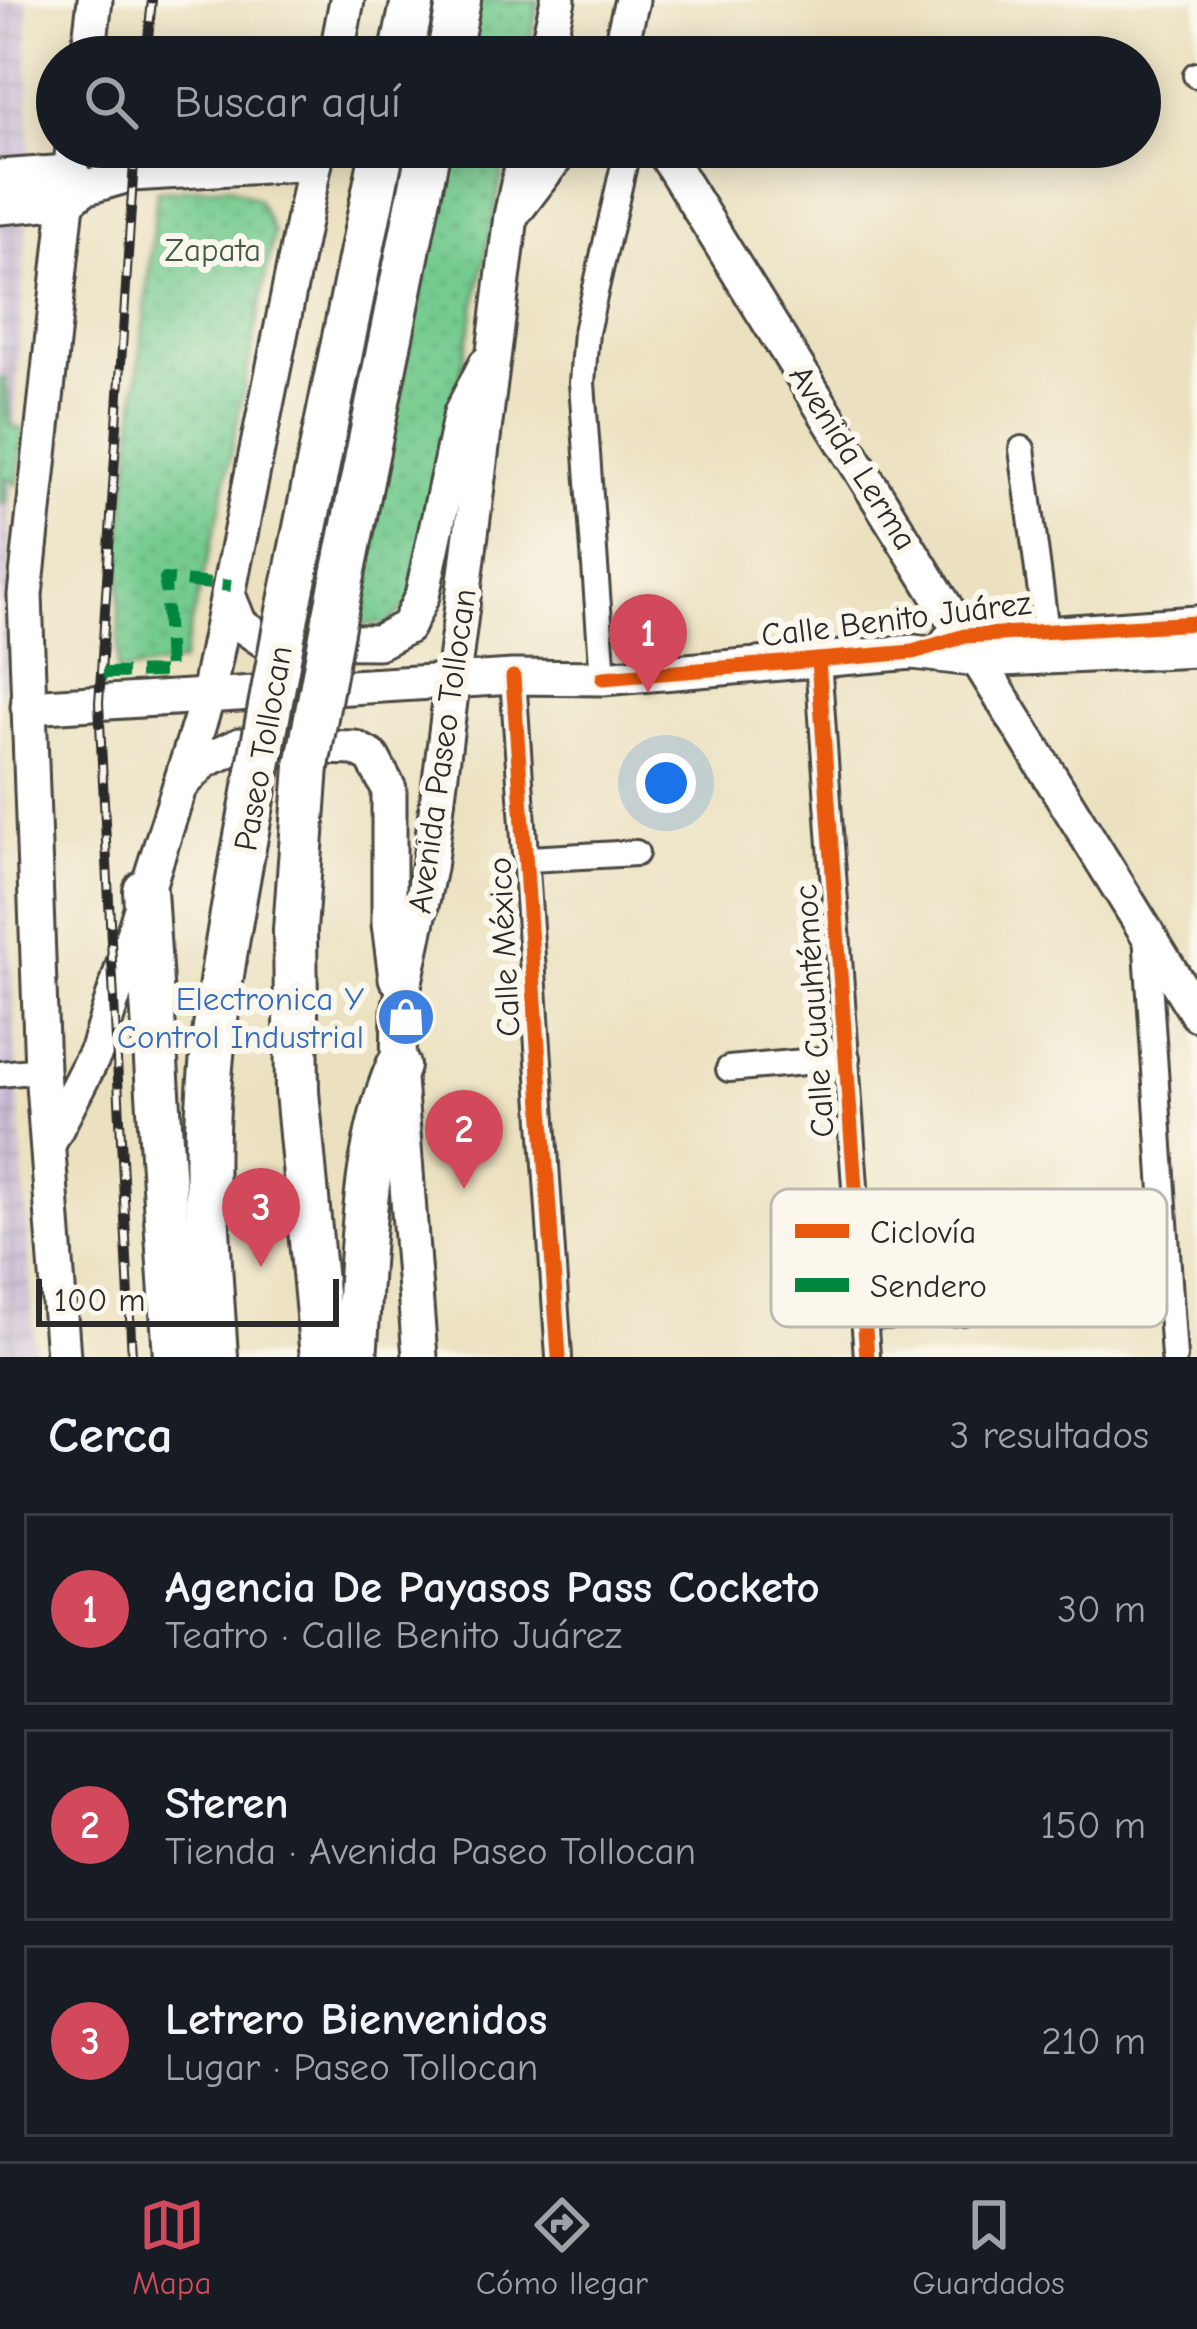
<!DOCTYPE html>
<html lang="es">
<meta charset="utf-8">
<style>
body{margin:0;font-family:"Comic Neue",sans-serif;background:#242831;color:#f1f3f6}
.scale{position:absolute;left:36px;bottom:30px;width:303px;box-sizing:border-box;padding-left:12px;border:6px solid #2b2b2b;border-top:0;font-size:33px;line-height:42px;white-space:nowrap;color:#2b2b2b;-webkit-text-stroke:9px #fbf7ec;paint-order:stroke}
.you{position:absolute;left:666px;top:783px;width:42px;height:42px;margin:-30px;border:9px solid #fff;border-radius:50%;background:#1a73e8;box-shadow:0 0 0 18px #1a73e833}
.badge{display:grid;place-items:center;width:78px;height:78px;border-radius:50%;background:#d1495b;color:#fff;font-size:39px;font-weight:700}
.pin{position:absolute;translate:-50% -99px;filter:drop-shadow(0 3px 6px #0008)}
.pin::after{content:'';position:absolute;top:63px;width:42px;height:36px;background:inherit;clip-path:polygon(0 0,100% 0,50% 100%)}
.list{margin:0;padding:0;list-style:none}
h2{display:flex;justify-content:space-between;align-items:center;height:156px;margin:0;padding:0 48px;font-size:51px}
h2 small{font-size:39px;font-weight:400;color:#9ea1a6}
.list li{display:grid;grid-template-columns:78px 1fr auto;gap:36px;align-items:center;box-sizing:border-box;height:192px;margin:0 24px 24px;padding:0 24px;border:3px solid #363941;border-radius:0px}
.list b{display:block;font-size:45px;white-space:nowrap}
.list p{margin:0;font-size:39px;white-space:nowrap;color:#9ea1a6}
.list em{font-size:39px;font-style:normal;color:#9ea1a6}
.icon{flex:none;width:66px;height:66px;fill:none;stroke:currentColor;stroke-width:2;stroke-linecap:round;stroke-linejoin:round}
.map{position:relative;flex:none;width:1197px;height:1357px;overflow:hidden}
.search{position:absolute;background:#171b24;box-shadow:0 6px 30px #0003;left:36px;right:36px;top:36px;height:132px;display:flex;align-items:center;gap:30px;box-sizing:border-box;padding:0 42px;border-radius:66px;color:#9ea1a6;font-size:45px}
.sheet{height:804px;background:#171b24}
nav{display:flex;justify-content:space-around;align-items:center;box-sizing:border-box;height:168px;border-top:3px solid #363941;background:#171b24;font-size:33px;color:#9ea1a6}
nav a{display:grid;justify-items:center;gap:6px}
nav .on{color:#d1495b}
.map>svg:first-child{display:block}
.industrial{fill:url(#industrial-grid)}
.park{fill:url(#park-dots);stroke:#507b5d;stroke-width:3}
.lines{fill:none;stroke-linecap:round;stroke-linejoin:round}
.street-casing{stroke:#484641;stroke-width:30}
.secondary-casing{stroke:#484641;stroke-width:39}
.highway-casing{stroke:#484641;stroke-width:48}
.street{stroke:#fff;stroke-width:24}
.secondary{stroke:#fff;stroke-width:33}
.highway{stroke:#fff;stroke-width:42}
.rail-casing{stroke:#2b2b2b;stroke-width:10}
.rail{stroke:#fbf7ec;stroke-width:6;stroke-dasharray:18;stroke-linecap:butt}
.highway-bridge-casing{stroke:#484641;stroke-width:48;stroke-linecap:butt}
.highway-bridge{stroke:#fff;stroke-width:42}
.quiet{stroke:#00873e;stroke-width:12;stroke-dasharray:24 12;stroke-linecap:butt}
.cycleway-casing{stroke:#fbf7ec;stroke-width:22}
.cycleway{stroke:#e8590c;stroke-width:15}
.labels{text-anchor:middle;stroke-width:12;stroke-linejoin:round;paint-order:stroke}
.park-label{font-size:33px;fill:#415b49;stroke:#fbf7ec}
.street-label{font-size:33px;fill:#2b2b2b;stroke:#fbf7ec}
.shop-label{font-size:33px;fill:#366cbe;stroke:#fbf7ec;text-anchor:end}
.key{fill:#fbf7ec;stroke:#bdbab2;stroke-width:3}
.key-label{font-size:33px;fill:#2b2b2b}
</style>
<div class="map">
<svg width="1197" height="1357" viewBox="0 0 1197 1357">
<defs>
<pattern id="industrial-grid" width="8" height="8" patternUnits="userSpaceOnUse" patternTransform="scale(3)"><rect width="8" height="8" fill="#cbbfd5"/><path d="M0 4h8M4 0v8" fill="none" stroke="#aea4b7"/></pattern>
<pattern id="park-dots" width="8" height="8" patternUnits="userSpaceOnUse" patternTransform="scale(3)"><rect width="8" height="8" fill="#75cb8f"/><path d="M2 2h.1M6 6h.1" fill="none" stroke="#65ae7c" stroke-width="1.8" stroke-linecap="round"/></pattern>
</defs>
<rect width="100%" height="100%" fill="#fbf7ec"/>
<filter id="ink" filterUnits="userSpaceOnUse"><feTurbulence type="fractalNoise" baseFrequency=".00833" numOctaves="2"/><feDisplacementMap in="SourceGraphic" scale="24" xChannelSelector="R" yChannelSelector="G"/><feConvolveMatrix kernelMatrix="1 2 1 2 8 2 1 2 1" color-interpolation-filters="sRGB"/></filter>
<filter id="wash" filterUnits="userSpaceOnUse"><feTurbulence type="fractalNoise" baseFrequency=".004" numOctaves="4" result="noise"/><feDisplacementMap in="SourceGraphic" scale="48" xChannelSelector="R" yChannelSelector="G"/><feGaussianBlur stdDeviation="2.7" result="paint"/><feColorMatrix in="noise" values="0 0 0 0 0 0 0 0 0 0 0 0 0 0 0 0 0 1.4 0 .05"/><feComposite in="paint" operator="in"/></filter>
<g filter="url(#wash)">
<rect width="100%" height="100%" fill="#ebe1c0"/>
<g class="industrial">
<polygon points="0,0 27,0 30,171 9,518 11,642 0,707"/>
<polygon points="0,709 7,909 35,1357 0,1357"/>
</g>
<g class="park">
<polygon points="476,0 539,0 527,57 465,57"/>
<polygon points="448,147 508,147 414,599 387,624 354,625"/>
<polygon points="230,186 258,200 274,233 222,501 182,662 117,673 121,540 157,191"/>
<polygon points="0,379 6,379 10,425 24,430 18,485 5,478 7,504 0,504"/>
</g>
</g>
<g filter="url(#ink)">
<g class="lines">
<defs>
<g id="street">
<polyline points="1196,75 1197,75"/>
<polyline points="1022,449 1046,631"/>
<polyline points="818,660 867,1357"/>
<polyline points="513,677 559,1357"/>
<polyline points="603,678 582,383 586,332 628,147"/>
<polyline points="529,859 636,853"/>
<polyline points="1146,934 1174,1357"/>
<polyline points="729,1069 847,1058"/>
<polyline points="0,1074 42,1070"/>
<polyline points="864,1317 963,1312"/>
</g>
<g id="secondary">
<polyline points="88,57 95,0"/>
<polyline points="336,57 347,0"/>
<polyline points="545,57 558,0"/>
<polyline points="618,57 632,0"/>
<polyline points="661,147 1197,1014"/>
<polyline points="0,177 68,172 83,186"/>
<polyline points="0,207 68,201 84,188 132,174 315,163"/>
<polyline points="516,210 564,147"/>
<polyline points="229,597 240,624 265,641 378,642 407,627 422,596 461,413 486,364"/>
<polyline points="948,641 1197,623"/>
<polyline points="28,707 513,677 603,678 913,652 981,660 1197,650"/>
<polyline points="182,784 204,761 240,745 355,748 372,757 389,789 389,924 396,978"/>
<polyline points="50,1141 97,1049 207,699 318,147"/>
<polyline points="63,1357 42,1070 25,595 73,147"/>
<polyline points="420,1357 398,1066 399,1010 429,868 511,216 526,147"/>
</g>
<g id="highway">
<polyline points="401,57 413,0"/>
<polyline points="448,57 459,0"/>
<polyline points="334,620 429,147"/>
<polyline points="286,621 383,147"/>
<polyline points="307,766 295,930 297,1092 322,1357"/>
<polyline points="145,891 175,1357"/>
<path d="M216,1357C211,1274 203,1191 208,1108C214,994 238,883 258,771"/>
<path d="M355,1357C363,1262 360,1154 398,1066"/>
</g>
</defs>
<use href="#street" class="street-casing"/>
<use href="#secondary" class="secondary-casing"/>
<use href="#highway" class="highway-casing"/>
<use href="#street" class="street"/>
<use href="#secondary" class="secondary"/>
<use href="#highway" class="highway"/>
<defs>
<g id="rail">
<polyline points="146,57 152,0"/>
<polyline points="132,1357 99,703 135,147"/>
</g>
</defs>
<use href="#rail" class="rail-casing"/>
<use href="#rail" class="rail"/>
<defs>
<g id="highway-bridge">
<polyline points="307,766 334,620"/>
<polyline points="258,771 286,621"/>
</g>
</defs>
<use href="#highway-bridge" class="highway-bridge-casing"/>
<use href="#highway-bridge" class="highway-bridge"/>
<polyline class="quiet" points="103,673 169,672 165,579 231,586"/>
<defs>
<g id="cycleway">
<polyline points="818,660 867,1357"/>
<polyline points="513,677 559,1357"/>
<polyline points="603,678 913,652 965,636 1197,623"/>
</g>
</defs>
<use href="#cycleway" class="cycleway-casing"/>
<use href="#cycleway" class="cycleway"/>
</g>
</g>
<defs>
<symbol id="shop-disc" viewBox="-11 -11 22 22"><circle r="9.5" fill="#3f7fe0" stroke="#fbf7ec"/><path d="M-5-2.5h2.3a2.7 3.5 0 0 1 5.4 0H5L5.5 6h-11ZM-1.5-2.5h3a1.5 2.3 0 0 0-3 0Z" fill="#fff"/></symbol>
</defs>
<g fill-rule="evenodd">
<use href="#shop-disc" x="373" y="984" width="66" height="66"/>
</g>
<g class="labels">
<g class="park-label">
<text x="213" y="261">Zapata</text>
</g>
<g class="street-label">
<text transform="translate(854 457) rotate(58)" y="12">Avenida Lerma</text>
<text transform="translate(896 618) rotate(-7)" y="12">Calle Benito Juárez</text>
<text transform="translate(262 748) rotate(-80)" y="12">Paseo Tollocan</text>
<text transform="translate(441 751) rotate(-82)" y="12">Avenida Paseo Tollocan</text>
<text transform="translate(503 947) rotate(-93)" y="12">Calle México</text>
<text transform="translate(813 1011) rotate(-94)" y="12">Calle Cuauhtémoc</text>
</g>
<g class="shop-label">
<text x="364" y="1010">Electronica Y<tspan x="364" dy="38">Control Industrial</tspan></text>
</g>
</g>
<rect x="771" y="1189" width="396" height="138" rx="18" class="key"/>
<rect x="795" y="1224" width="54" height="14" fill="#e8590c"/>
<rect x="795" y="1278" width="54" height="14" fill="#00873e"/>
<g class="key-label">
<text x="870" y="1243">Ciclovía</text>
<text x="870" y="1297">Sendero</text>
</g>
</svg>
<div class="scale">100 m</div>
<div class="you"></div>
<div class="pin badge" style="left:648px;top:693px">1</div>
<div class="pin badge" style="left:464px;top:1189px">2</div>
<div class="pin badge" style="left:261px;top:1267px">3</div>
<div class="search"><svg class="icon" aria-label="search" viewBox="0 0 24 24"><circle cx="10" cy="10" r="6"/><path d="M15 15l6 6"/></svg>Buscar aquí</div>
</div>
<section class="sheet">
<h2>Cerca<small>3 resultados</small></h2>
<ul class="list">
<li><span class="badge">1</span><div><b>Agencia De Payasos Pass Cocketo</b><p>Teatro · Calle Benito Juárez</p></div><em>30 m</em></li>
<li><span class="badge">2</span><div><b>Steren</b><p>Tienda · Avenida Paseo Tollocan</p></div><em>150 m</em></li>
<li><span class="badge">3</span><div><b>Letrero Bienvenidos</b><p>Lugar · Paseo Tollocan</p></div><em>210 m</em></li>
</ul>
</section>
<nav>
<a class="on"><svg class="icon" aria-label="map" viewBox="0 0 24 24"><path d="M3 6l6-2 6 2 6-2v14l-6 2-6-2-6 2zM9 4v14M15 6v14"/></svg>Mapa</a>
<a><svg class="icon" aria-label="directions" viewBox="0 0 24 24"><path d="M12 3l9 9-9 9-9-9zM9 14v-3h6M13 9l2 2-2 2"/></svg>Cómo llegar</a>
<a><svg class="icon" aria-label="saved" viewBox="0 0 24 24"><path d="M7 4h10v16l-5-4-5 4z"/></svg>Guardados</a>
</nav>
